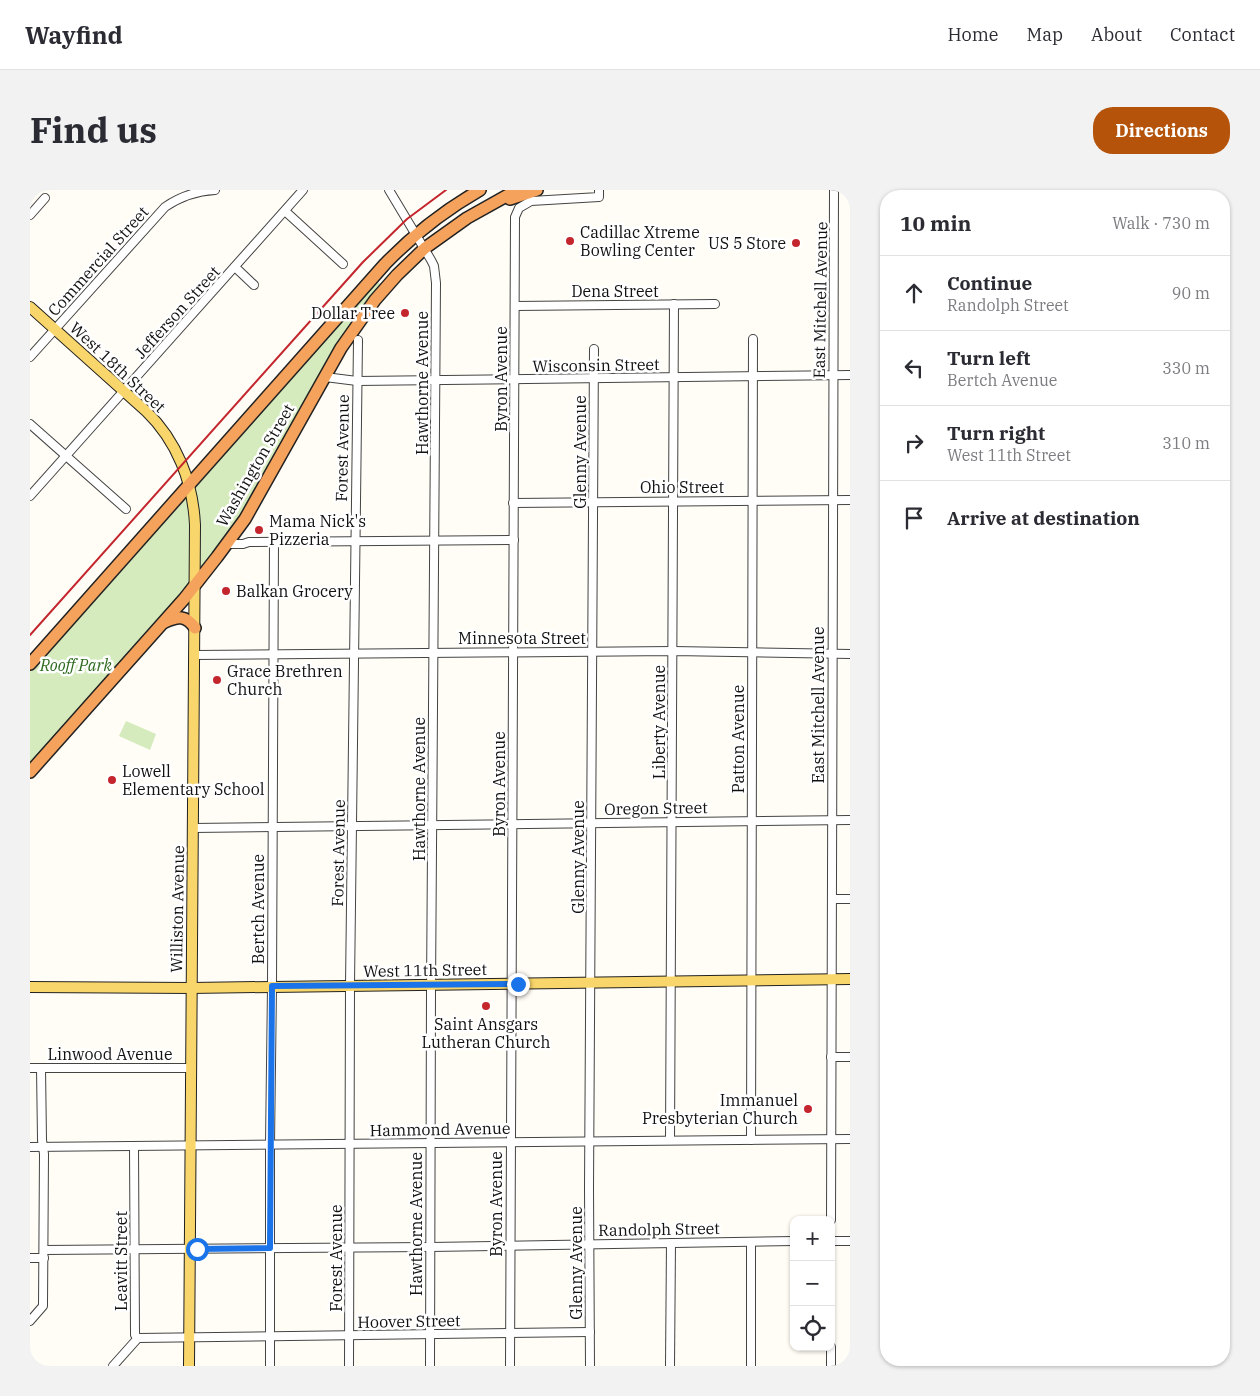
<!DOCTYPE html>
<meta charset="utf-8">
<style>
body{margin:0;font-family:"IBM Plex Serif",serif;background:#f2f2f3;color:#2b2b33}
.controls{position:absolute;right:15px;bottom:15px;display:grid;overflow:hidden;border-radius:10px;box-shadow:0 1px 4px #0004}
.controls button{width:45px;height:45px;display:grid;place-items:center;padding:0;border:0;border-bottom:1px solid #e1e1e2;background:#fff;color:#2b2b33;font:25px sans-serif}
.stop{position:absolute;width:15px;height:15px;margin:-11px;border:4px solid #1a73e8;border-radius:50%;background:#fff}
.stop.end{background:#1a73e8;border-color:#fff;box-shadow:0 1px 5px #0008}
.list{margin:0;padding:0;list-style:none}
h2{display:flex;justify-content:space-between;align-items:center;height:65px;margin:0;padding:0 20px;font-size:21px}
h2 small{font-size:16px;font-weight:400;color:#7c7c81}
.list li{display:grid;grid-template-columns:32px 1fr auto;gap:15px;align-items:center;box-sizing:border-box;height:75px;padding:0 20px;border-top:1px solid #e1e1e2}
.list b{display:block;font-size:19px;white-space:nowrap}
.list p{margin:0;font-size:16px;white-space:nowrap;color:#7c7c81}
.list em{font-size:16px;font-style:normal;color:#7c7c81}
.icon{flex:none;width:28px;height:28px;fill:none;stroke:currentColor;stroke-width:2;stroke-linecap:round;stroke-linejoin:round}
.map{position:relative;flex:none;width:820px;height:1176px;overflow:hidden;border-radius:20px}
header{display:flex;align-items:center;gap:30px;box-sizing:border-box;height:70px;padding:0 25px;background:#fff;border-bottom:1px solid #e1e1e2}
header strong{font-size:24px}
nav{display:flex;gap:28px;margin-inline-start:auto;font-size:18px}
.intro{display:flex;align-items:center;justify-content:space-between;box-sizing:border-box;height:120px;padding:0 30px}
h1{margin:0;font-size:35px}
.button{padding:12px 22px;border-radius:20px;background:#b45309;color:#fff;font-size:18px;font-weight:700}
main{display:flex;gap:30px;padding:0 30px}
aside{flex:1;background:#fff;border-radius:20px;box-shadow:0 1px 4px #0004}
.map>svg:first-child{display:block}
.green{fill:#d5ebbd}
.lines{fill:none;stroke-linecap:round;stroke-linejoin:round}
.minor-casing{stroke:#444;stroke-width:10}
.major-casing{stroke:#222;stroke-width:12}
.highway-casing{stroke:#222;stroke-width:14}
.minor{stroke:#fff;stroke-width:8}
.major{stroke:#f9d66b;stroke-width:10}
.highway{stroke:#f5a25d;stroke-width:11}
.rail{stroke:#c4262e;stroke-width:2}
.route{stroke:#1a73e8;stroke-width:6}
.poi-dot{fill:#c4262e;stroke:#fff;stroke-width:2}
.labels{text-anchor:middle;stroke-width:5;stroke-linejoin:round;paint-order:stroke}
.poi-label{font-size:16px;fill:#111;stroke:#fff;text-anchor:start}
.street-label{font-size:16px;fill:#111;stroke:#fff}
.park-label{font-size:16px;font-style:italic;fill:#2f6b1f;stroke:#fff}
</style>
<header>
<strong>Wayfind</strong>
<nav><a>Home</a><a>Map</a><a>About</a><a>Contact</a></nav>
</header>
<div class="intro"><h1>Find us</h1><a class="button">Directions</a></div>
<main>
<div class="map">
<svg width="820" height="1176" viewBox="0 0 820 1176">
<rect width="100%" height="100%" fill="#fffdf5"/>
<g class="green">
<polygon points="342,89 356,97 332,127 187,367 0,582 0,471"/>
<polygon points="96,531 126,544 120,560 89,546"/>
</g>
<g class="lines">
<defs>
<g id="minor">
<polyline points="359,0 401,70 404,76 406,93 401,800 400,1176"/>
<polyline points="255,21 313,74"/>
<polyline points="0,25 15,8"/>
<polyline points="205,77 224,95"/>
<polyline points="485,116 685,114"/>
<path d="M0,167L135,17C151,6 166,1 185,0"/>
<polyline points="295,187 327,191 820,185"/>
<polyline points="0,234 96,319"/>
<polyline points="0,306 273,0"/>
<polyline points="483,313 820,310"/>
<polyline points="197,354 213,354 219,352 484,350"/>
<polyline points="165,465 643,461 820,464"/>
<polyline points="163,638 820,630"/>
<polyline points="802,709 820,709"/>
<polyline points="801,867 820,867"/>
<polyline points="0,878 161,878"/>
<polyline points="640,950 644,114"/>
<polyline points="721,950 723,149"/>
<polyline points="104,956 105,1145 108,1148"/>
<polyline points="0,957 820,949"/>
<polyline points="801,1030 804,0"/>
<polyline points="801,1051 820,1051"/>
<polyline points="721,1052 721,1176"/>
<polyline points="14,1060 400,1057 764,1051"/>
<polyline points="0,1068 14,1068"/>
<polyline points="0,1131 13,1116 14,964 12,950 11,878"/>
<polyline points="108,1148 560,1142"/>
<polyline points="83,1176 108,1148"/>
<polyline points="240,1176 240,954 242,796 244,352"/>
<polyline points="319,1176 320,795 328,150"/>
<polyline points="480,1176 485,27 489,18 501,11 569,7 569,0"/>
<polyline points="560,1176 559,998 564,159"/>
<polyline points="640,1176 641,1053"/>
<polyline points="801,1176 801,1157"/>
</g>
<g id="major">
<path d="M0,117L116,221C147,251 163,292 165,335L159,1176"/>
<polyline points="0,797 161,798 820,789"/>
</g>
<g id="highway">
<polyline points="480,9 507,0"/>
<path d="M135,432C148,426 156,425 165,438"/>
<path d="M0,474L355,74C383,45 415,20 450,0"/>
<polyline points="0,582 154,409 187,367 215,329 311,158 345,110 367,85 395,58 437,28 487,0"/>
</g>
</defs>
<use href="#minor" class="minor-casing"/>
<use href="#major" class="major-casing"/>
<use href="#highway" class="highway-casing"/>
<use href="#minor" class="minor"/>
<use href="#major" class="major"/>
<use href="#highway" class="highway"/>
<polyline class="rail" points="0,445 333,72 377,29 416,0"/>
</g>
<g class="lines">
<polyline class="route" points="167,1059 240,1058 242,796 488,794"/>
</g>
<g class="poi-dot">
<circle cx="540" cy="51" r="5"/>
<circle cx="766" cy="53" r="5"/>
<circle cx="375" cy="123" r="5"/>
<circle cx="229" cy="340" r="5"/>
<circle cx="196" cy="401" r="5"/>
<circle cx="187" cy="490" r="5"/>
<circle cx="82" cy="590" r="5"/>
<circle cx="456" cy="816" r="5"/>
<circle cx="778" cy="919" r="5"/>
</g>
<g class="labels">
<g class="poi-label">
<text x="550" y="48">Cadillac Xtreme<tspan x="550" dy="18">Bowling Center</tspan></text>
<text x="756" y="59" text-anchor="end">US 5 Store</text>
<text x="365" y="129" text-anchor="end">Dollar Tree</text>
<text x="239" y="337">Mama Nick's<tspan x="239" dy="18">Pizzeria</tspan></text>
<text x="206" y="407">Balkan Grocery</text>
<text x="197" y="487">Grace Brethren<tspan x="197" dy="18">Church</tspan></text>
<text x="92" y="587">Lowell<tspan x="92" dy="18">Elementary School</tspan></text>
<text x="456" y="840" text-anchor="middle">Saint Ansgars<tspan x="456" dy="18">Lutheran Church</tspan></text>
<text x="768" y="916" text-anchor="end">Immanuel<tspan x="768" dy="18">Presbyterian Church</tspan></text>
</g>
<g class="street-label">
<text transform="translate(68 71) rotate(-48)" y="6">Commercial Street</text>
<text x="585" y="107">Dena Street</text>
<text transform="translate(790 110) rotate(-89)" y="6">East Mitchell Avenue</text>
<text transform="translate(147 122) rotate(-48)" y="6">Jefferson Street</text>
<text transform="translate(566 175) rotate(-1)" y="6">Wisconsin Street</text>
<text transform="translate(88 177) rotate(43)" y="6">West 18th Street</text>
<text transform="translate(471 189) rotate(-90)" y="6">Byron Avenue</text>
<text transform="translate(392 193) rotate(-90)" y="6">Hawthorne Avenue</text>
<text transform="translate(312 258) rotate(-89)" y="6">Forest Avenue</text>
<text transform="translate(550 262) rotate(-90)" y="6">Glenny Avenue</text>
<text transform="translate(225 275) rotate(-60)" y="6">Washington Street</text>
<text x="652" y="303">Ohio Street</text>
<text x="492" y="454">Minnesota Street</text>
<text transform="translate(788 515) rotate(-90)" y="6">East Mitchell Avenue</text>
<text transform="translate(629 532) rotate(-90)" y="6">Liberty Avenue</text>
<text transform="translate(708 549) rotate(-90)" y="6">Patton Avenue</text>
<text transform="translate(469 594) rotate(-90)" y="6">Byron Avenue</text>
<text transform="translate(389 599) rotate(-90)" y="6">Hawthorne Avenue</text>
<text transform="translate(626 618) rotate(-1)" y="6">Oregon Street</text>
<text transform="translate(308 663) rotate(-89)" y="6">Forest Avenue</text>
<text transform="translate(548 667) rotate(-90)" y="6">Glenny Avenue</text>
<text transform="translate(147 719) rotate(-89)" y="6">Williston Avenue</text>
<text transform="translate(228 719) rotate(-90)" y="6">Bertch Avenue</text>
<text transform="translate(395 780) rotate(-1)" y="6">West 11th Street</text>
<text x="80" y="870">Linwood Avenue</text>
<text transform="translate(410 939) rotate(-1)" y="6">Hammond Avenue</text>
<text transform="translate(466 1014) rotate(-90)" y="6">Byron Avenue</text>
<text transform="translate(386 1034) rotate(-90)" y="6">Hawthorne Avenue</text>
<text transform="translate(629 1039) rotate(-1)" y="6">Randolph Street</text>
<text transform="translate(306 1068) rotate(-90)" y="6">Forest Avenue</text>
<text transform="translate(91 1071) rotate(-90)" y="6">Leavitt Street</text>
<text transform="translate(546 1073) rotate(-90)" y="6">Glenny Avenue</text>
<text transform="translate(379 1131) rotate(-1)" y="6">Hoover Street</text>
</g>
<g class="park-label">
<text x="46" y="481">Rooff Park</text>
</g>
</g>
</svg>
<div class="controls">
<button>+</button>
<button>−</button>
<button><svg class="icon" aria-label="locate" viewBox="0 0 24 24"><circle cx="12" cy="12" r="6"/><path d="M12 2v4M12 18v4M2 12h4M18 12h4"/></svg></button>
</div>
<div class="stop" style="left:167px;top:1059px"></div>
<div class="stop end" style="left:488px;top:794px"></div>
</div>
<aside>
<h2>10 min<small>Walk · 730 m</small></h2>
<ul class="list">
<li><svg class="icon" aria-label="ahead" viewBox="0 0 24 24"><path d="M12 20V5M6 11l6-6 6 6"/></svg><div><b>Continue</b><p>Randolph Street</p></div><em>90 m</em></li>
<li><svg class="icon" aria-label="left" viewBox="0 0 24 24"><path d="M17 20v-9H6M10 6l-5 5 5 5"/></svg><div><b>Turn left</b><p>Bertch Avenue</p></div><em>330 m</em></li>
<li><svg class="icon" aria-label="right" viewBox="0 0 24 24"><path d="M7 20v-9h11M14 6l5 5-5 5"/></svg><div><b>Turn right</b><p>West 11th Street</p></div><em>310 m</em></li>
<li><svg class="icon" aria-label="arrive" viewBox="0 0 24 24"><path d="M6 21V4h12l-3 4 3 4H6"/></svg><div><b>Arrive at destination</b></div></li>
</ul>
</aside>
</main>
